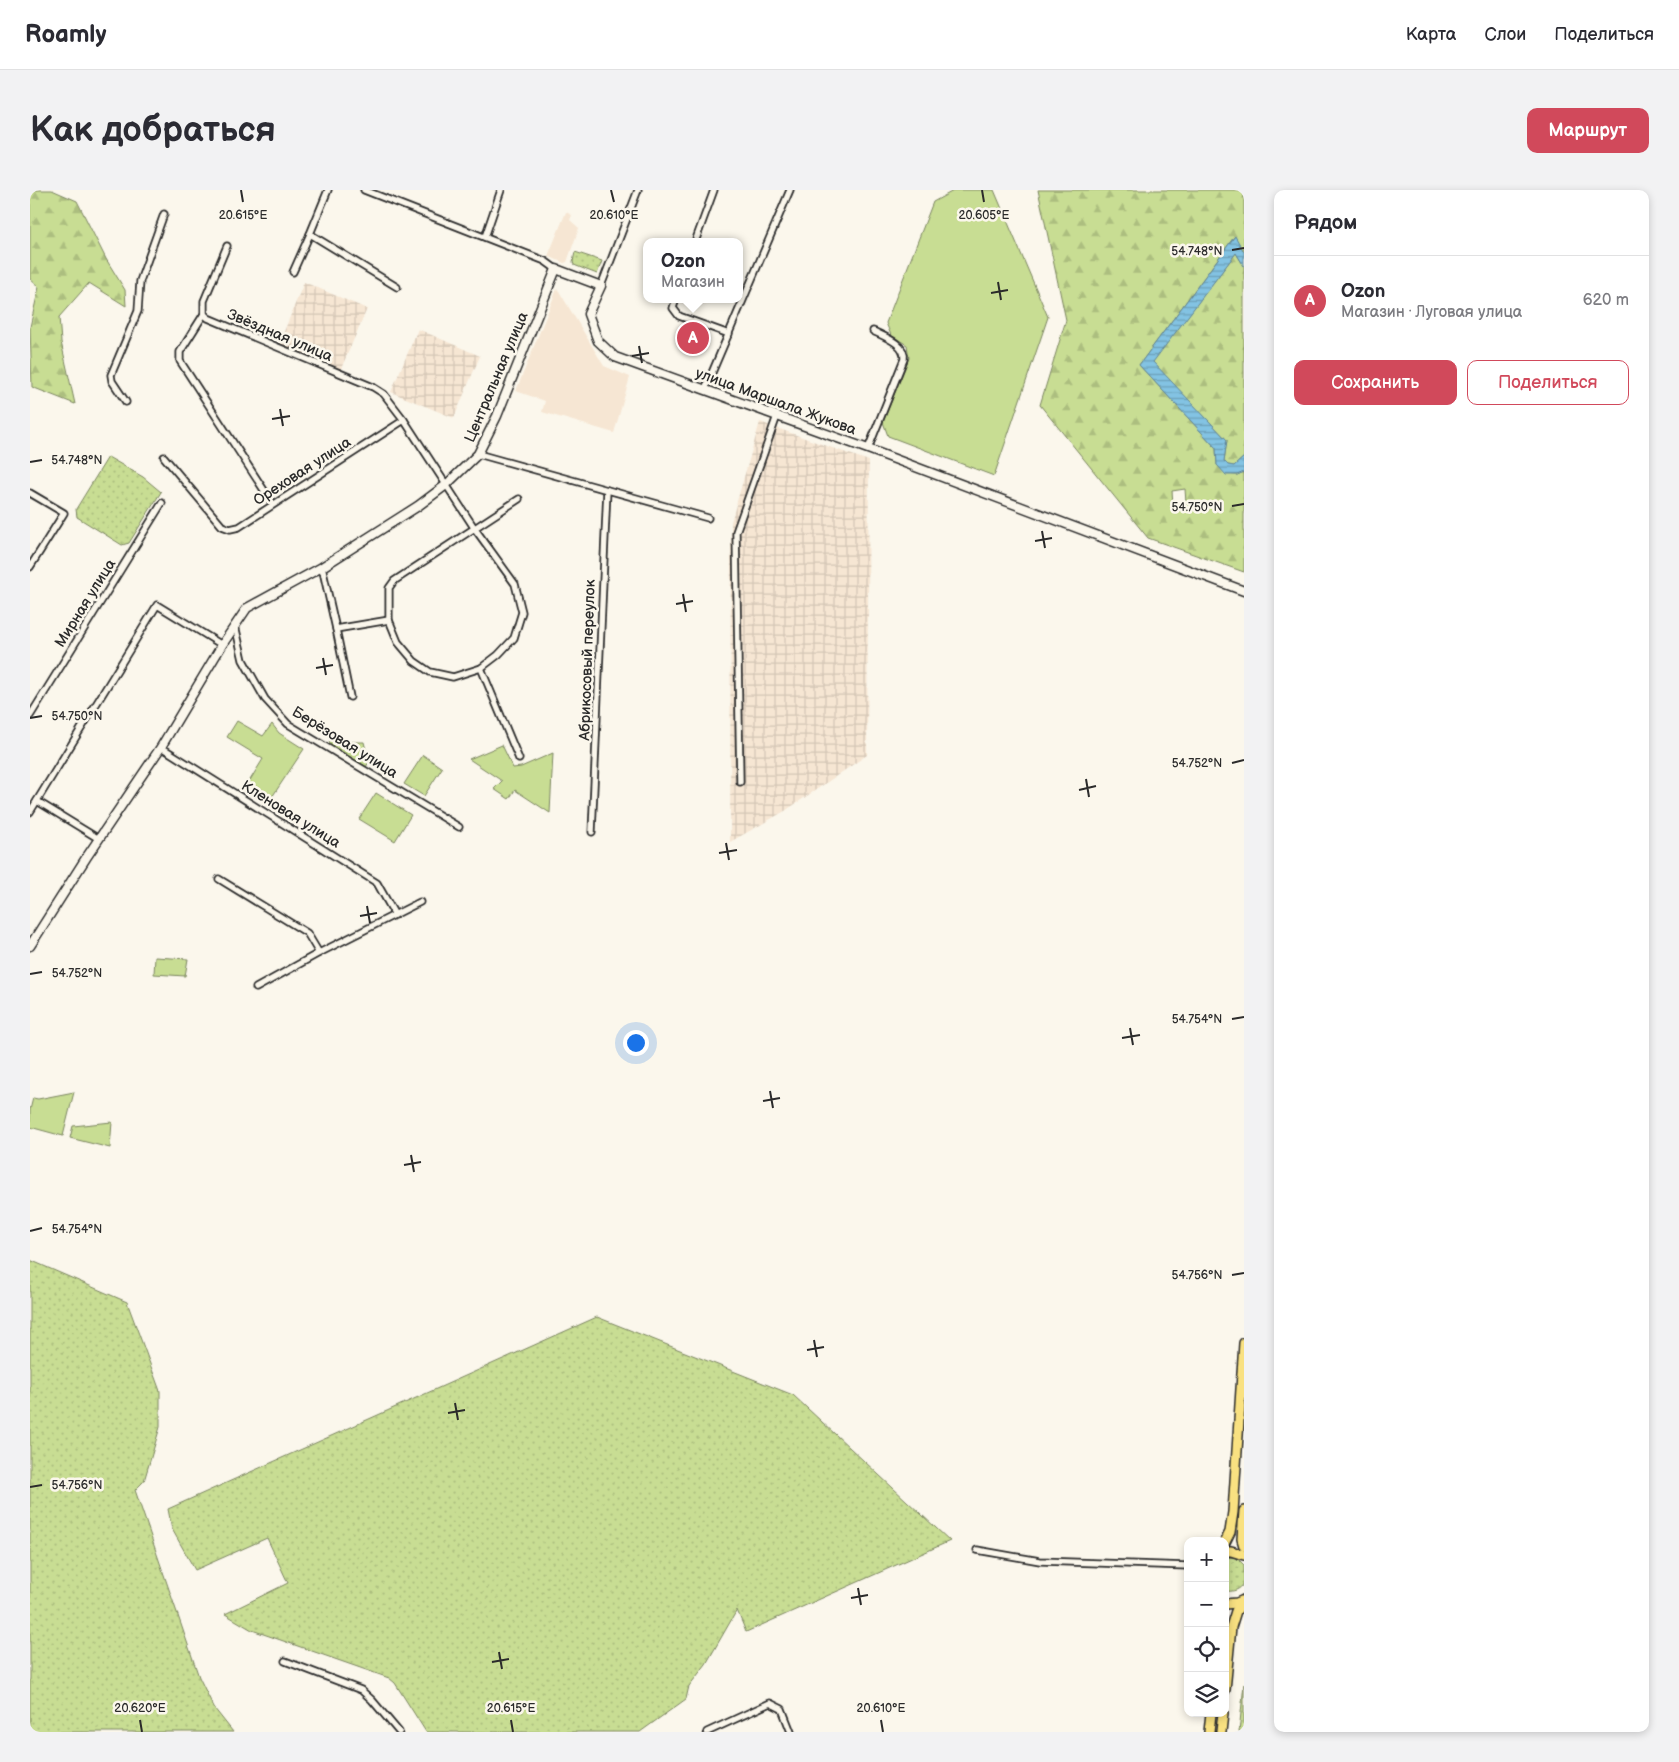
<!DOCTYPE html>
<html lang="ru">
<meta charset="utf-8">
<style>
body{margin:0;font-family:"Balsamiq Sans",sans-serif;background:#f2f2f3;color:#2b2b33}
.controls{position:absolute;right:15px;bottom:15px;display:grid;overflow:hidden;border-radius:10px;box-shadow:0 2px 8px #0003}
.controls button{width:45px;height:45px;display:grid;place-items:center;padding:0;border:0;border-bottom:1px solid #e1e1e2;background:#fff;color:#2b2b33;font:25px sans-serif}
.you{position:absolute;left:605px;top:852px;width:18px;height:18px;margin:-12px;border:4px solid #fff;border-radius:50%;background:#1a73e8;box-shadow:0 0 0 8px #1a73e833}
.badge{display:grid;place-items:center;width:32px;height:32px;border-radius:50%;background:#d1495b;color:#fff;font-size:16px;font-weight:700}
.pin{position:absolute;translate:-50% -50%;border:2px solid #fff;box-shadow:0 1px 5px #0006}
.popup{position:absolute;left:613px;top:48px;width:100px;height:65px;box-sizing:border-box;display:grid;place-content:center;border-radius:10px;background:#fff;filter:drop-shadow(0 1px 4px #0005);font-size:16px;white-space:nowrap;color:#7c7c81}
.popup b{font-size:19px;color:#2b2b33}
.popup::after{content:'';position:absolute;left:50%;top:100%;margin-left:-10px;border:10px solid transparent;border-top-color:#fff}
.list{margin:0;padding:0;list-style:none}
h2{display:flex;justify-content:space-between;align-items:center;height:65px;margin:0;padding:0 20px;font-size:21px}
h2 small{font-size:16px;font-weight:400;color:#7c7c81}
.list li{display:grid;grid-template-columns:32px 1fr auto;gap:15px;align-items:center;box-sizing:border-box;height:90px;padding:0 20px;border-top:1px solid #e1e1e2}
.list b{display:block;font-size:19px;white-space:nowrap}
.list p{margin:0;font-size:16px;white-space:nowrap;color:#7c7c81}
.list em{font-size:16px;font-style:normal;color:#7c7c81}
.actions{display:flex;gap:10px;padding:15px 20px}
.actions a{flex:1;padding:11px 0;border:1px solid #d1495b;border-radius:10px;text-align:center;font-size:18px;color:#d1495b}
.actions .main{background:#d1495b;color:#fff}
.icon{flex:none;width:28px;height:28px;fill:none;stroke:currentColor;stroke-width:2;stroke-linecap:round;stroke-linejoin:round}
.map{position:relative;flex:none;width:1214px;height:1542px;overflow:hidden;border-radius:10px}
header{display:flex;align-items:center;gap:30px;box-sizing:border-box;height:70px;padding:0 25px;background:#fff;border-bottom:1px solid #e1e1e2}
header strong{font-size:24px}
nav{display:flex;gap:28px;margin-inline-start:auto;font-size:18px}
.intro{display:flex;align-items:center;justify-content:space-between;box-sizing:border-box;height:120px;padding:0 30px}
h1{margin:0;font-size:35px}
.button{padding:12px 22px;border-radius:10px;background:#d1495b;color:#fff;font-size:18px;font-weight:700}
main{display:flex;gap:30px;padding:0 30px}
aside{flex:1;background:#fff;border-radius:10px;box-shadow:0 2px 8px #0003}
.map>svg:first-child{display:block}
.built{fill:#f6e6d3}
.industrial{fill:url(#industrial-grid)}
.grass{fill:url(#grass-dots);stroke:#7a845f}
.forest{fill:url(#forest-firs);stroke:#7a845f;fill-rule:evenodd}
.green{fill:#c8dd93;stroke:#7a845f}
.water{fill:url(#water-rules);stroke:#608699}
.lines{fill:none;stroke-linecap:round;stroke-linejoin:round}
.minor-casing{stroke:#2b2b2b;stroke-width:9}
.tertiary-casing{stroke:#2b2b2b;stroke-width:11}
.primary-casing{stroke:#2b2b2b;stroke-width:12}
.minor{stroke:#fbf7ec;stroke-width:5.5}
.tertiary{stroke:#fbf7ec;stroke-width:8}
.primary{stroke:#f9e181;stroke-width:9}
.ticks{fill:none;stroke:#2b2b2b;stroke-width:2}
.labels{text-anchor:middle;stroke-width:5;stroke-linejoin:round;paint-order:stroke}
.street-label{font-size:15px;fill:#2b2b2b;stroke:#fbf7ec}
.ticks-label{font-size:12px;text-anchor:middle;fill:#2b2b2b;stroke:#fbf7ec;stroke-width:5;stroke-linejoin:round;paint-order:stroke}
</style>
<header>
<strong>Roamly</strong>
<nav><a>Карта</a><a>Слои</a><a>Поделиться</a></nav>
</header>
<div class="intro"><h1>Как добраться</h1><a class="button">Маршрут</a></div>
<main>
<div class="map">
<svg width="1214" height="1542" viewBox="0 0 1214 1542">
<defs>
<pattern id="industrial-grid" width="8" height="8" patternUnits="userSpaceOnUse" patternTransform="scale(1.25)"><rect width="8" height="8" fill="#f6e6d3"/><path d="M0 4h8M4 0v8" fill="none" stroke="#d3c5b5"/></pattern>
<pattern id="grass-dots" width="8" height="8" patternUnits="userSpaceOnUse" patternTransform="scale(1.25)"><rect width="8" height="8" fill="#c8dd93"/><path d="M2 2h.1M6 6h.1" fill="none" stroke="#acbe7f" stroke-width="1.8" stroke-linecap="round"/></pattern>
<pattern id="forest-firs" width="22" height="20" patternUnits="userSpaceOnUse" patternTransform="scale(1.25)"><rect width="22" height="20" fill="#c8dd93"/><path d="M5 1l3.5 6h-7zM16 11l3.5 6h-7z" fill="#acbe7f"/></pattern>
<pattern id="water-rules" width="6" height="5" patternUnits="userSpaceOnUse" patternTransform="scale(1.25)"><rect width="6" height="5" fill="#83c3e3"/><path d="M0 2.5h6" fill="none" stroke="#6b9fb8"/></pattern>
</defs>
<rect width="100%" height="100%" fill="#fbf7ec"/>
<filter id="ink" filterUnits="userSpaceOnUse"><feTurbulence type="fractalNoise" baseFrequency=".02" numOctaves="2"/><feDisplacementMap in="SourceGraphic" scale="10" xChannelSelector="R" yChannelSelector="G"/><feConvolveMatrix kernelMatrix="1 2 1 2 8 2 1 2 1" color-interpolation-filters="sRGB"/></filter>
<g filter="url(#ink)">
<g class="built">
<polygon points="536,22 542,25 540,30 549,38 537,72 534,73 518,66"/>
<polygon points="527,99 529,101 574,176 600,187 584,243 512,222 515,211 486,201"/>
</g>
<g class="industrial">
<polygon points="274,92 337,119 310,181 249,154"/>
<polygon points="388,139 450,166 424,228 361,202"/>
<polygon points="730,232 839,271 837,565 755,621 700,652 701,332"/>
</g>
<g class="grass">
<polygon points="545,62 572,71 567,84 544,75 543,72"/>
<polygon points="78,267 113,287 131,302 99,353 92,355 47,327 46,319"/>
<polygon points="0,1070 97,1112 130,1201 130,1237 114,1291 105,1300 169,1487 184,1518 203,1542 0,1542"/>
<polygon points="567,1127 763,1205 920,1351 716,1442 707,1420 676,1474 659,1496 656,1509 610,1542 396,1542 365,1493 359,1488 222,1440 195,1424 258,1393 237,1348 165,1380 142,1339 138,1319"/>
<path d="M1204,1367L1209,1370L1214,1375V1393C1210,1400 1203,1402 1195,1401V1368Z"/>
<polygon points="1214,1494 1214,1542 1209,1542"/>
</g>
<g class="forest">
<polygon points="0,0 22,0 47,11 76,69 95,100 96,116 59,93 29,127 31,152 45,214 2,197 0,137 9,97 0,89"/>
<path d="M1008,0H1214V62L1204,47L1109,175L1186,258L1187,275L1196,284L1207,285L1214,282V382L1118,348L1010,215L1036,130ZM1155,299L1156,313L1143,314L1142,301Z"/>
<polygon points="1206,63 1214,76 1214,267 1204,276 1198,275 1194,271 1197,250 1122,172"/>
</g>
<g class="green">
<polygon points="925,0 964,0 1018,127 964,286 858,246 853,232 879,168 877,155 861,145 856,133 903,12"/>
<polygon points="207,531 233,546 242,534 249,543 274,559 240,610 217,595 233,569 197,547"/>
<polygon points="301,547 322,552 334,552 339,572 336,577 299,554"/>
<polygon points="472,555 483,578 491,577 523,563 520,623 485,600 479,609 464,599 472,591 439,569"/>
<polygon points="393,565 412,578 394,606 374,594"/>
<polygon points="346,603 381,625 365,651 329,629"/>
<polygon points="125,767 158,769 155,786 124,784"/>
<polygon points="44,902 33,946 0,937 0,920 3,908 8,909"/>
<polygon points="82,932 80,958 40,948 43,936"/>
</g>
<polygon class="water" points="1205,46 1214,62 1214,76 1206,63 1123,172 1197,250 1194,271 1198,275 1204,276 1214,267 1214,282 1207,285 1196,285 1187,275 1186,258 1109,175"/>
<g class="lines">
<defs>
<g id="minor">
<polyline points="298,0 280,44 367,97"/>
<polyline points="334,0 515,71 526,79"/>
<polyline points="455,47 471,0"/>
<polyline points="665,52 684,0"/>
<polyline points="197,56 174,111 174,124 178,128 343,197 354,204 374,230"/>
<polyline points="263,82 280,44"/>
<polyline points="571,96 608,0"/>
<polyline points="646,109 643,118 649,126 699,144"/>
<polyline points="174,124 150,162 150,171 243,314"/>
<polyline points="675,199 760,0"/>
<polyline points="96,212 82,191 81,185 108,121 110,91 134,24"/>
<path d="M838,259L874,169C876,154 855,147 843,141"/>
<polyline points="448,264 678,328"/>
<polyline points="134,267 192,336 200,339 209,337 374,230 445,339 485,394 492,422 484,448 468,465 451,478 423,487 400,482 384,471 368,452 359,430 359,398 364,391 489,309"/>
<polyline points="0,303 34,323 0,377"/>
<polyline points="292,377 306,439 359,430"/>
<polyline points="205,435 213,470 235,509 258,534 429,637"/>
<polyline points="306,439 320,507"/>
<polyline points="451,478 489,569"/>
<polyline points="0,526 132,313"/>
<polyline points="131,557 347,693 365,725"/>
<polyline points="710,592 706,342 747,226"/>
<polyline points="7,611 69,649"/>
<polyline points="0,622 127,415 192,455"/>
<polyline points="562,642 577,300"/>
<polyline points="189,689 277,743 289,763"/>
<polyline points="226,798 289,763 390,712"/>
<polyline points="947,1360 1010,1371 1158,1376"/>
<polyline points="255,1471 331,1500 342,1510 369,1542"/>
<polyline points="677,1542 740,1513 752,1519 761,1542"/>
</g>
<polyline id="tertiary" points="0,756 56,668 131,557 192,455 217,418 292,377 388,316 416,295 448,264 467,226 526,79 571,96 558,124 568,151 585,167 838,259 1214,401"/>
<g id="primary">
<polyline points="1214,1321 1212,1349 1214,1356"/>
<polyline points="1195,1352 1200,1342 1203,1322 1214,1153"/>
<polyline points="1195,1361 1201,1361 1214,1365"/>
<polyline points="1195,1414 1207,1413 1214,1410"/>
<polyline points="1195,1500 1201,1437 1206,1421 1214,1410"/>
<polyline points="1179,1542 1181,1523"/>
<polyline points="1191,1542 1193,1523"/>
</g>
</defs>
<use href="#minor" class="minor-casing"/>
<use href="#tertiary" class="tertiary-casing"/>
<use href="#primary" class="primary-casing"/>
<use href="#minor" class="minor"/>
<use href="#tertiary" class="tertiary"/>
<use href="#primary" class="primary"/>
</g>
</g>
<path class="ticks" d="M211,0L213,12M581,0L584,12M952,0L954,12M1202,60L1214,58M968,92L971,110M961,103L978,100M609,156L612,173M602,166L619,163M250,219L253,236M242,229L260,226M0,272L12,270M1202,316L1214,314M1012,341L1015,358M1005,351L1022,348M653,404L656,422M646,414L663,411M293,468L296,485M286,478L303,475M0,528L12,526M1202,573L1214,570M1056,589L1059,607M1049,600L1066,596M696,653L699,670M689,663L707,660M337,716L340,733M330,726L347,723M0,784L12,782M1202,829L1214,827M1100,838L1103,855M1092,848L1110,845M740,901L743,918M733,911L750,908M381,965L384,982M374,975L391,972M0,1041L12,1038M1202,1085L1214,1083M784,1150L787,1167M777,1160L794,1157M425,1213L428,1230M418,1223L435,1220M0,1297L12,1295M828,1398L831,1415M821,1408L838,1405M469,1462L472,1479M462,1472L479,1469M110,1530L112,1542M481,1530L483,1542M851,1530L853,1542"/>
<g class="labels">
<g class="street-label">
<text transform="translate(250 145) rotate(23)" y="5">Звёздная улица</text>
<text transform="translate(466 187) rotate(-67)" y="5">Центральная улица</text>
<text transform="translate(746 211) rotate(20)" y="5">улица Маршала Жукова</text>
<text transform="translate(272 281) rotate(-33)" y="5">Ореховая улица</text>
<text transform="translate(55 413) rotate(-58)" y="5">Мирная улица</text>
<text transform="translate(557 470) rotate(-88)" y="5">Абрикосовый переулок</text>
<text transform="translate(315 552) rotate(32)" y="5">Берёзовая улица</text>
<text transform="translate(261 624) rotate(32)" y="5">Кленовая улица</text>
</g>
</g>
<g class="ticks-label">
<text x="954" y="29">20.605°E</text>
<text x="213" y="29">20.615°E</text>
<text x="584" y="29">20.610°E</text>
<text x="1167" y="65">54.748°N</text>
<text x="47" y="274">54.748°N</text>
<text x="1167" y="321">54.750°N</text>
<text x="47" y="530">54.750°N</text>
<text x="1167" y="577">54.752°N</text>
<text x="47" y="787">54.752°N</text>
<text x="1167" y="833">54.754°N</text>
<text x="47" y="1043">54.754°N</text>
<text x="1167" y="1089">54.756°N</text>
<text x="47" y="1299">54.756°N</text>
<text x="110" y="1522">20.620°E</text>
<text x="481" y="1522">20.615°E</text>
<text x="851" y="1522">20.610°E</text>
</g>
</svg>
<div class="controls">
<button>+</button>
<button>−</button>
<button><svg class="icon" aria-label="locate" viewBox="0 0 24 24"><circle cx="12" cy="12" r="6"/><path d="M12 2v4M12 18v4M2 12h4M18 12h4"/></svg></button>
<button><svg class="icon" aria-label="layers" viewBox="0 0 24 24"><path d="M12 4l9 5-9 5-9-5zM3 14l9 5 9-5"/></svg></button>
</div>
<div class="you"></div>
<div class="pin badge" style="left:663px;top:148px">A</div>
<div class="popup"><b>Ozon</b>Магазин</div>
</div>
<aside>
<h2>Рядом<small></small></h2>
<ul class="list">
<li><span class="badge">A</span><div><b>Ozon</b><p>Магазин · Луговая улица</p></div><em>620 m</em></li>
</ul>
<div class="actions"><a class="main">Сохранить</a><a>Поделиться</a></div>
</aside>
</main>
